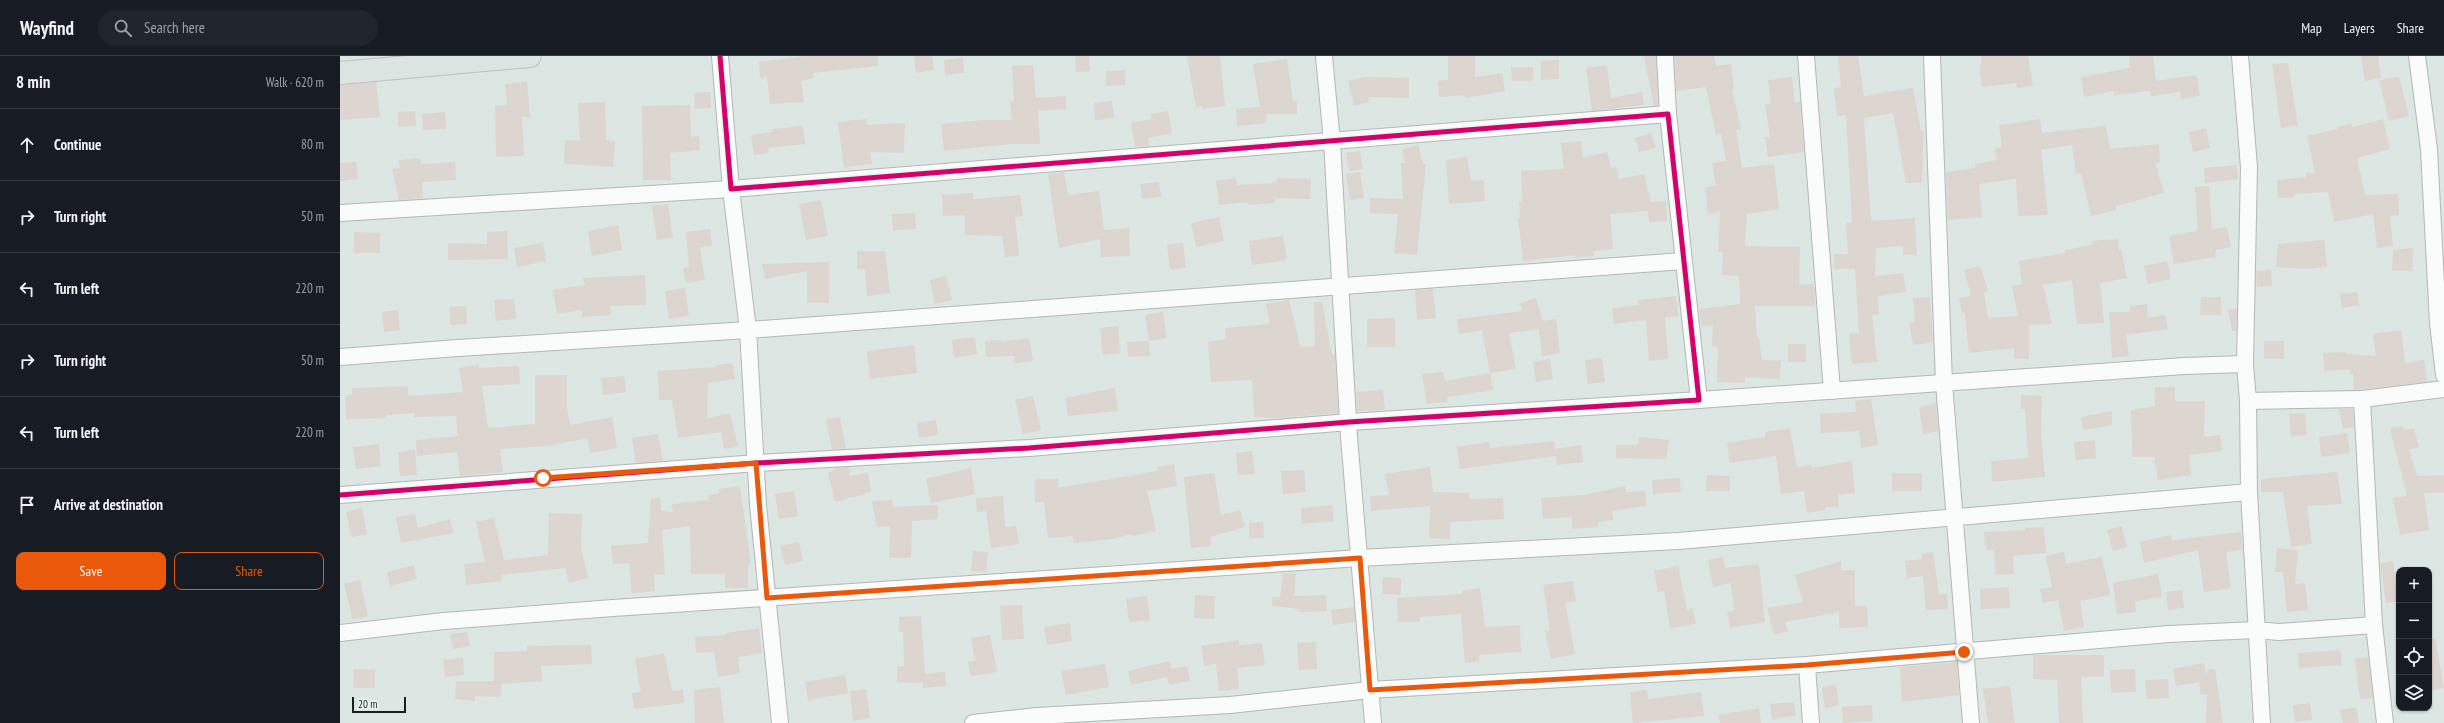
<!DOCTYPE html>
<meta charset="utf-8">
<style>
body{margin:0;font-family:"PT Sans Narrow",sans-serif;background:#20242c;color:#f1f3f6}
.controls{position:absolute;right:12px;bottom:12px;display:grid;overflow:hidden;border-radius:8px;box-shadow:0 1px 3px #0004}
.controls button{width:36px;height:36px;display:grid;place-items:center;padding:0;border:0;border-bottom:1px solid #363941;background:#171b24;color:#f1f3f6;font:20px sans-serif}
.scale{position:absolute;left:12px;bottom:10px;width:54px;box-sizing:border-box;padding-left:4px;border:2px solid #191f1d;border-top:0;font-size:11px;line-height:14px;white-space:nowrap;color:#191f1d;-webkit-text-stroke:3px #e6f6f0;paint-order:stroke}
.stop{position:absolute;width:12px;height:12px;margin:-9px;border:3px solid #ea580c;border-radius:50%;background:#fff}
.stop.end{background:#ea580c;border-color:#fff;box-shadow:0 1px 4px #0008}
.list{margin:0;padding:0;list-style:none}
h2{display:flex;justify-content:space-between;align-items:center;height:52px;margin:0;padding:0 16px;font-size:17px}
h2 small{font-size:13px;font-weight:400;color:#9ea1a6}
.list li{display:grid;grid-template-columns:26px 1fr auto;gap:12px;align-items:center;box-sizing:border-box;height:72px;padding:0 16px;border-top:1px solid #363941}
.list b{display:block;font-size:15px;white-space:nowrap}
.list em{font-size:13px;font-style:normal;color:#9ea1a6}
.actions{display:flex;gap:8px;padding:12px 16px}
.actions a{flex:1;padding:9px 0;border:1px solid #ea580c;border-radius:8px;text-align:center;font-size:14px;color:#ea580c}
.actions .main{background:#ea580c;color:#fff}
.icon{flex:none;width:22px;height:22px;fill:none;stroke:currentColor;stroke-width:2;stroke-linecap:round;stroke-linejoin:round}
.map{position:relative;flex:none;width:2104px;height:667px;overflow:hidden}
header{display:flex;align-items:center;gap:24px;box-sizing:border-box;height:56px;padding:0 20px;background:#171b24;border-bottom:1px solid #363941}
header strong{font-size:19px}
nav{display:flex;gap:22px;margin-inline-start:auto;font-size:14px}
.search{width:280px;height:36px;background:#20242c;display:flex;align-items:center;gap:10px;box-sizing:border-box;padding:0 14px;border-radius:22px;color:#9ea1a6;font-size:15px}
main{display:flex}
aside{flex:1;background:#171b24}
.map>svg:first-child{display:block}
.building{fill:#ddd5d0}
.lines{fill:none;stroke-linecap:round;stroke-linejoin:round}
.minor-casing{stroke:#b2b8b6;stroke-width:18}
.primary-casing{stroke:#bcc1bf;stroke-width:24}
.minor{stroke:#fafbfb;stroke-width:16}
.primary{stroke:#dde5e3;stroke-width:22}
.cycleway-casing{stroke:#e6f6f0;stroke-width:8}
.cycleway{stroke:#d6006c;stroke-width:5}
.route{stroke:#ea580c;stroke-width:5}
</style>
<header>
<strong>Wayfind</strong>
<div class="search"><svg class="icon" aria-label="search" viewBox="0 0 24 24"><circle cx="10" cy="10" r="6"/><path d="M15 15l6 6"/></svg>Search here</div>
<nav><a>Map</a><a>Layers</a><a>Share</a></nav>
</header>
<main>
<aside>
<h2>8 min<small>Walk · 620 m</small></h2>
<ul class="list">
<li><svg class="icon" aria-label="ahead" viewBox="0 0 24 24"><path d="M12 20V5M6 11l6-6 6 6"/></svg><div><b>Continue</b></div><em>80 m</em></li>
<li><svg class="icon" aria-label="right" viewBox="0 0 24 24"><path d="M7 20v-9h11M14 6l5 5-5 5"/></svg><div><b>Turn right</b></div><em>50 m</em></li>
<li><svg class="icon" aria-label="left" viewBox="0 0 24 24"><path d="M17 20v-9H6M10 6l-5 5 5 5"/></svg><div><b>Turn left</b></div><em>220 m</em></li>
<li><svg class="icon" aria-label="right" viewBox="0 0 24 24"><path d="M7 20v-9h11M14 6l5 5-5 5"/></svg><div><b>Turn right</b></div><em>50 m</em></li>
<li><svg class="icon" aria-label="left" viewBox="0 0 24 24"><path d="M17 20v-9H6M10 6l-5 5 5 5"/></svg><div><b>Turn left</b></div><em>220 m</em></li>
<li><svg class="icon" aria-label="arrive" viewBox="0 0 24 24"><path d="M6 21V4h12l-3 4 3 4H6"/></svg><div><b>Arrive at destination</b></div></li>
</ul>
<div class="actions"><a class="main">Save</a><a>Share</a></div>
</aside>
<div class="map">
<svg width="2104" height="667" viewBox="0 0 2104 667">
<rect width="100%" height="100%" fill="#dce6e2"/>
<g class="building">
<polygon points="465,0 538,0 538,10 473,17 474,22 461,25 464,46 430,48 427,21 420,22 419,6"/>
<polygon points="574,0 592,0 594,14 576,17"/>
<polygon points="735,0 749,0 750,15 736,16"/>
<polygon points="847,0 880,0 885,50 862,53 862,50 856,51"/>
<polygon points="1108,0 1135,0 1135,21 1162,17 1165,35 1125,42 1125,39 1099,41 1098,25 1108,24"/>
<polygon points="1304,0 1316,0 1318,49 1314,50"/>
<polygon points="1335,0 1374,0 1376,10 1391,8 1394,33 1392,34 1401,73 1396,74 1402,112 1434,108 1439,153 1407,158 1405,190 1460,191 1459,229 1474,228 1475,250 1415,250 1417,282 1419,282 1422,304 1441,305 1440,323 1405,321 1405,327 1377,326 1378,291 1372,291 1373,269 1362,271 1359,253 1400,248 1399,220 1382,219 1383,196 1378,196 1380,156 1368,158 1365,131 1376,130 1372,107 1386,105 1381,77 1376,79 1366,31 1336,35"/>
<polygon points="1498,0 1518,0 1524,40 1573,32 1581,75 1584,75 1582,127 1566,127 1553,57 1524,62 1531,165 1575,162 1577,199 1563,199 1563,190 1536,192 1535,220 1563,217 1566,236 1538,240 1539,258 1532,259 1537,306 1512,308 1509,278 1519,277 1515,213 1494,213 1494,198 1508,198 1506,167 1512,166 1506,59 1497,60 1494,32 1501,31"/>
<polygon points="1641,0 1688,0 1693,30 1677,32 1676,27 1642,31 1639,9 1642,8"/>
<polygon points="1789,0 1813,0 1816,25 1857,19 1860,40 1841,43 1840,36 1811,40 1810,35 1774,39 1774,35 1744,41 1741,21 1790,12"/>
<polygon points="2021,0 2038,0 2041,22 2025,25"/>
<polygon points="623,2 624,17 605,19 604,4"/>
<polygon points="947,3 953,45 957,45 957,58 926,58 926,67 897,70 896,53 920,51 913,8"/>
<polygon points="1219,4 1219,23 1201,24 1201,5"/>
<polygon points="1948,7 1958,69 1941,72 1932,8"/>
<polygon points="693,9 696,42 726,40 726,53 698,55 700,88 670,88 604,95 601,68 643,64 672,64 670,46 674,45 672,10"/>
<polygon points="1267,9 1271,42 1302,36 1304,49 1252,55 1246,12"/>
<polygon points="1171,11 1193,11 1193,25 1172,25"/>
<polygon points="785,14 785,29 766,30 766,15"/>
<polygon points="1026,21 1069,22 1069,42 1028,41 1029,46 1014,50 1008,25"/>
<polygon points="1452,21 1455,47 1460,45 1464,96 1428,101 1425,81 1430,81 1425,48 1431,48 1428,24"/>
<polygon points="2059,21 2069,60 2049,65 2039,24"/>
<polygon points="36,26 40,61 0,64 0,29"/>
<polygon points="187,26 190,61 182,61 184,100 156,101 155,50 167,49 165,28"/>
<polygon points="370,36 371,52 355,53 354,37"/>
<polygon points="772,45 774,62 755,64 754,47"/>
<polygon points="265,46 266,84 275,85 273,111 224,108 225,84 240,85 238,47"/>
<polygon points="350,49 351,81 359,80 360,94 330,97 331,124 303,124 302,50"/>
<polygon points="75,55 76,70 58,71 58,56"/>
<polygon points="828,55 832,77 808,82 809,90 795,91 791,67 812,63 811,58"/>
<polygon points="105,56 106,73 83,74 82,58"/>
<polygon points="526,63 527,69 565,67 564,97 530,96 532,108 504,111 498,66"/>
<polygon points="1700,63 1702,77 1766,70 1770,93 1819,88 1820,106 1815,107 1824,137 1776,150 1776,154 1751,160 1741,117 1736,118 1732,89 1701,94 1708,159 1678,160 1676,123 1674,123 1639,128 1642,161 1608,164 1606,116 1635,112 1635,108 1657,104 1654,93 1662,91 1659,69"/>
<polygon points="2043,63 2050,93 2017,102 2025,139 2058,138 2059,159 2050,160 2053,190 2037,192 2033,158 1994,166 1988,136 1954,138 1955,141 1938,142 1937,124 1966,121 1966,117 1975,117 1967,80 1998,73 1997,71 2011,68 2012,71"/>
<polygon points="463,70 465,88 428,92 429,97 414,99 411,79 432,76 433,73"/>
<polygon points="1866,72 1870,92 1853,96 1849,76"/>
<polygon points="1311,77 1316,92 1299,96 1295,82"/>
<polygon points="1241,85 1243,102 1267,96 1271,112 1276,111 1279,123 1304,118 1311,146 1326,145 1327,165 1309,166 1308,155 1270,158 1273,193 1253,195 1254,200 1235,202 1235,199 1183,205 1178,162 1180,162 1179,146 1182,146 1181,115 1224,113 1221,87"/>
<polygon points="1078,89 1083,108 1086,108 1077,199 1054,197 1058,158 1030,157 1030,142 1063,143 1061,107 1065,107 1062,93"/>
<polygon points="1020,95 1023,113 1009,115 1006,97"/>
<polygon points="1127,101 1131,125 1144,124 1145,145 1109,148 1106,104"/>
<polygon points="80,102 81,108 115,106 116,124 82,126 83,142 59,144 52,113 60,112 59,104"/>
<polygon points="16,106 18,123 0,125 0,107"/>
<polygon points="1896,109 1898,123 1865,127 1864,112"/>
<polygon points="724,116 728,139 759,135 764,174 789,172 790,200 761,201 760,183 719,192 708,118"/>
<polygon points="1020,116 1024,142 1010,144 1006,118"/>
<polygon points="896,122 897,129 936,127 937,122 971,123 970,143 934,142 935,147 908,149 908,146 879,149 876,125"/>
<polygon points="819,126 821,141 802,143 800,128"/>
<polygon points="1869,130 1872,174 1887,171 1891,191 1876,194 1875,201 1834,208 1829,180 1858,175 1855,131"/>
<polygon points="633,137 633,143 680,139 683,160 675,161 679,200 665,201 662,180 625,179 625,159 603,160 602,139"/>
<polygon points="481,144 488,180 466,184 459,148"/>
<polygon points="328,148 333,182 317,184 312,150"/>
<polygon points="575,157 576,173 553,174 552,158"/>
<polygon points="879,161 884,185 856,191 851,167"/>
<polygon points="278,169 282,194 252,200 248,175"/>
<polygon points="370,173 372,190 360,191 365,224 346,227 343,212 349,211 346,176"/>
<polygon points="167,175 168,203 108,204 108,187 147,188 147,176"/>
<polygon points="14,176 40,177 40,197 14,197"/>
<polygon points="943,180 947,204 912,209 909,185"/>
<polygon points="1778,183 1779,194 1781,194 1787,222 1760,227 1764,267 1737,268 1732,224 1703,229 1712,268 1689,269 1689,303 1674,303 1674,292 1629,297 1625,257 1622,257 1619,242 1631,240 1624,214 1640,210 1648,235 1644,237 1648,262 1678,260 1672,230 1682,228 1679,205 1725,197 1725,194 1752,189 1752,185"/>
<polygon points="1984,184 1987,211 1966,213 1936,211 1938,188"/>
<polygon points="203,187 206,205 177,211 174,192"/>
<polygon points="843,187 846,212 830,214 827,189"/>
<polygon points="2073,192 2072,215 2052,215 2053,194"/>
<polygon points="517,195 545,195 550,237 527,240 525,213 517,213"/>
<polygon points="1827,205 1831,223 1808,228 1804,210"/>
<polygon points="489,206 489,247 467,247 467,215 425,223 422,208"/>
<polygon points="1931,214 1932,230 1917,231 1916,215"/>
<polygon points="305,219 306,249 270,250 271,259 242,261 242,254 217,258 213,234 245,229 243,222"/>
<polygon points="606,220 612,244 595,248 590,224"/>
<polygon points="345,232 349,260 329,263 325,235"/>
<polygon points="1093,233 1096,262 1077,264 1075,234"/>
<polygon points="2017,236 2019,249 2002,252 2000,238"/>
<polygon points="1336,240 1338,260 1325,261 1328,303 1309,305 1306,264 1274,268 1272,252 1299,249 1298,244"/>
<polygon points="1590,241 1593,286 1573,289 1569,267 1575,266 1573,242"/>
<polygon points="1861,241 1881,241 1881,259 1860,259"/>
<polygon points="1196,242 1203,265 1216,263 1220,297 1202,300 1199,273 1169,277 1176,313 1150,317 1142,274 1119,278 1117,263 1183,255 1180,247"/>
<polygon points="174,243 176,263 156,265 154,244"/>
<polygon points="949,244 960,291 975,290 974,246 982,246 992,299 995,299 998,357 939,362 914,361 912,324 871,326 868,286 886,283 885,272 930,268 926,248"/>
<polygon points="1807,248 1808,262 1825,259 1828,273 1786,279 1789,300 1772,302 1769,256 1790,256 1790,250"/>
<polygon points="126,250 127,268 110,269 110,251"/>
<polygon points="1897,252 1896,275 1892,275 1888,254"/>
<polygon points="58,254 60,274 44,276 42,256"/>
<polygon points="823,256 827,282 809,285 805,259"/>
<polygon points="1055,262 1055,291 1027,291 1027,263"/>
<polygon points="778,270 780,297 763,299 760,272"/>
<polygon points="2061,274 2065,307 2084,304 2087,326 2014,334 2013,318 2010,318 2010,313 1984,315 1983,297 2007,296 2007,298 2036,300 2033,278"/>
<polygon points="635,281 637,298 614,302 612,284"/>
<polygon points="689,282 693,305 675,307 674,300 646,301 645,285 661,284 661,286"/>
<polygon points="809,285 810,300 788,301 787,286"/>
<rect x="1924" y="285" width="20" height="18"/>
<rect x="1448" y="288" width="18" height="18"/>
<polygon points="574,289 577,317 530,323 527,295"/>
<polygon points="1262,302 1265,326 1248,328 1245,304"/>
<polygon points="1210,303 1213,323 1196,326 1193,306"/>
<polygon points="393,307 395,323 368,327 367,363 390,357 398,390 384,393 381,376 338,382 332,344 319,344 318,315 376,311 376,309"/>
<polygon points="139,309 139,312 179,310 180,328 142,330 148,372 195,368 195,319 227,319 227,352 230,369 272,361 277,392 250,397 247,382 209,390 160,393 163,416 120,420 117,396 77,400 76,384 118,380 116,360 74,361 74,357 46,359 46,362 6,363 5,340 12,339 12,332 68,330 68,340 123,336 119,312"/>
<polygon points="1103,316 1105,325 1150,317 1153,334 1107,341 1108,346 1087,348 1082,318"/>
<polygon points="284,320 286,336 263,339 261,322"/>
<polygon points="1815,331 1835,331 1835,345 1865,345 1864,381 1880,379 1882,395 1849,399 1851,419 1818,424 1814,401 1792,401 1791,354 1815,350"/>
<polygon points="775,332 778,355 728,360 725,342"/>
<polygon points="1043,334 1045,354 1017,355 1016,336"/>
<polygon points="1681,339 1702,340 1701,377 1705,421 1652,426 1651,405 1688,402 1685,353 1681,353"/>
<polygon points="693,340 701,374 683,378 675,344"/>
<polygon points="1531,343 1538,389 1521,392 1519,375 1481,377 1480,358 1516,356 1515,345"/>
<polygon points="1596,348 1598,375 1583,378 1579,351"/>
<polygon points="1999,353 2013,353 2014,371 2003,373"/>
<polygon points="1772,355 1772,369 1743,374 1741,361"/>
<polygon points="1965,357 1967,379 1951,380 1949,358"/>
<polygon points="500,361 506,393 492,393 486,363"/>
<polygon points="596,364 598,379 579,382 577,367"/>
<polygon points="2063,370 2064,374 2074,372 2079,391 2069,394 2077,420 2104,419 2104,437 2084,437 2089,474 2060,479 2053,442 2067,440 2050,373"/>
<polygon points="1450,372 1457,411 1471,409 1472,412 1512,405 1515,437 1498,439 1499,451 1485,451 1485,454 1467,457 1464,435 1441,438 1436,400 1390,407 1387,387 1425,381 1425,376"/>
<polygon points="2007,377 2010,397 1981,401 1979,381"/>
<polygon points="318,378 323,405 296,407 292,382"/>
<polygon points="1299,381 1329,384 1326,403 1276,402 1276,389 1298,389"/>
<polygon points="1755,384 1756,402 1736,404 1734,386"/>
<polygon points="1214,385 1215,393 1241,389 1243,406 1217,409 1216,400 1120,413 1117,391 1149,386 1150,392"/>
<polygon points="39,388 41,410 16,413 13,391"/>
<polygon points="75,394 77,419 60,420 58,396"/>
<polygon points="912,395 915,418 898,419 896,397"/>
<polygon points="834,408 837,430 807,435 816,475 792,480 791,478 773,483 733,487 733,480 708,482 704,446 695,446 695,423 718,423 718,432 818,415 817,411"/>
<polygon points="509,411 510,420 528,417 531,436 495,446 488,416 495,414 495,412"/>
<polygon points="1090,411 1093,436 1129,437 1129,443 1163,442 1164,463 1110,466 1110,483 1089,482 1090,450 1031,455 1030,440 1049,439 1045,418"/>
<polygon points="631,412 635,438 591,447 586,423"/>
<polygon points="964,414 966,436 943,438 941,415"/>
<polygon points="1997,416 2002,448 1967,450 1972,488 1951,491 1943,436 1921,436 1921,423"/>
<polygon points="874,417 881,459 900,454 905,471 870,481 871,490 851,492 844,421"/>
<rect x="1552" y="417" width="30" height="18"/>
<polygon points="1367,419 1390,420 1390,435 1366,435"/>
<polygon points="1340,422 1341,436 1313,438 1312,424"/>
<polygon points="400,430 411,508 408,508 408,532 385,532 385,518 351,518 350,470 322,474 325,519 314,519 315,535 292,537 289,507 273,508 271,490 308,487 311,442 320,442 321,455 333,456 332,448 369,444 368,439 380,437 379,433"/>
<polygon points="1285,430 1286,436 1305,435 1306,450 1272,455 1273,464 1258,466 1258,471 1232,473 1232,461 1203,463 1201,442 1244,439"/>
<polygon points="454,435 458,460 439,463 435,438"/>
<polygon points="663,440 665,471 676,470 679,488 651,492 646,455 637,456 636,442"/>
<polygon points="552,444 553,451 598,449 598,463 572,465 571,502 549,502 550,470 537,471 532,445"/>
<polygon points="992,449 994,465 962,468 961,452"/>
<polygon points="22,452 27,478 12,481 6,456"/>
<polygon points="209,457 242,458 241,492 248,522 229,527 225,512 161,519 162,525 126,529 124,508 145,506 136,466 154,462 164,504 208,499"/>
<polygon points="75,458 78,472 110,463 114,477 61,487 56,461"/>
<polygon points="923,466 924,482 909,482 909,467"/>
<polygon points="1782,470 1787,491 1773,495 1767,474"/>
<polygon points="1704,471 1706,497 1673,500 1674,518 1656,519 1654,494 1646,494 1644,476 1685,474 1685,472"/>
<polygon points="1901,476 1903,494 1886,496 1891,532 1864,536 1858,494 1804,507 1800,486 1831,479 1832,484"/>
<polygon points="459,486 463,505 445,509 440,490"/>
<polygon points="1937,492 1958,494 1955,528 1965,527 1968,554 1947,556 1943,516 1935,516"/>
<polygon points="633,495 648,496 646,516 631,515"/>
<polygon points="1593,496 1599,538 1607,538 1608,553 1586,554 1583,520 1567,522 1565,505 1582,503 1582,498"/>
<polygon points="1724,496 1726,508 1762,501 1770,539 1740,545 1744,571 1724,575 1718,544 1703,547 1700,533 1712,531 1706,500"/>
<polygon points="1383,501 1385,512 1419,508 1425,566 1390,572 1387,556 1394,555 1391,527 1373,531 1368,504"/>
<polygon points="1501,505 1501,514 1515,514 1515,550 1527,550 1528,571 1499,572 1499,556 1445,566 1448,575 1434,579 1427,552 1463,546 1455,519"/>
<polygon points="2053,505 2059,545 2046,547 2040,508"/>
<polygon points="74,509 77,523 50,530 47,516"/>
<polygon points="1338,510 1347,554 1353,552 1356,568 1330,572 1324,535 1318,536 1314,515"/>
<polygon points="943,517 956,518 954,540 986,539 987,555 960,556 960,553 932,550 932,541 940,541"/>
<polygon points="1818,518 1822,541 1795,545 1796,556 1777,558 1773,527"/>
<polygon points="1043,521 1061,522 1061,539 1042,538"/>
<polygon points="20,524 28,560 13,564 4,528"/>
<polygon points="1233,525 1236,545 1225,547 1235,598 1211,603 1205,575 1210,574 1203,529"/>
<polygon points="1669,531 1670,552 1641,553 1640,533"/>
<polygon points="1140,532 1145,571 1180,569 1181,596 1139,599 1139,606 1125,607 1121,558 1080,561 1080,566 1058,566 1057,542 1122,538 1122,535"/>
<polygon points="1842,534 1844,552 1828,554 1826,536"/>
<polygon points="855,539 875,540 874,563 854,562"/>
<polygon points="807,540 810,564 789,566 786,543"/>
<polygon points="682,549 684,583 662,584 660,550"/>
<polygon points="1014,551 1015,566 993,569 991,554"/>
<polygon points="581,560 585,618 605,616 606,630 583,632 583,627 557,626 557,610 564,610 563,576 559,576 559,561"/>
<polygon points="730,567 732,585 707,589 704,571"/>
<polygon points="419,572 422,597 398,601 400,617 378,621 374,596 356,597 355,581 386,579 386,577"/>
<polygon points="127,576 130,590 113,593 110,578"/>
<polygon points="650,579 657,616 631,620 628,606 635,605 631,582"/>
<polygon points="2095,582 2104,632 2089,635 2089,583"/>
<polygon points="899,584 899,589 922,587 925,609 897,612 899,633 879,635 876,608 864,610 861,590"/>
<polygon points="976,586 977,613 959,614 957,587"/>
<polygon points="251,589 252,608 201,610 202,625 161,628 161,641 135,640 135,645 115,643 116,625 154,625 154,596 187,595 187,590"/>
<polygon points="2000,594 2002,609 1959,612 1958,597"/>
<polygon points="324,597 332,635 343,634 344,647 294,653 292,637 301,636 295,603"/>
<polygon points="1693,599 1764,599 1764,621 1741,621 1743,667 1719,667 1717,624 1693,623"/>
<polygon points="2028,601 2033,642 2020,643 2015,603"/>
<polygon points="123,602 124,619 105,621 103,604"/>
<polygon points="830,605 831,613 847,610 850,625 829,629 827,621 791,629 788,615"/>
<polygon points="1617,606 1619,639 1562,646 1560,611"/>
<polygon points="1864,607 1866,620 1868,613 1875,613 1883,667 1866,667 1867,638 1861,639 1859,626 1836,630 1833,613"/>
<polygon points="765,608 769,631 726,639 721,615"/>
<polygon points="14,613 35,614 35,632 13,632"/>
<polygon points="1795,613 1796,636 1771,637 1770,614"/>
<polygon points="505,619 508,637 468,644 465,626"/>
<polygon points="1828,623 1829,642 1807,643 1805,624"/>
<polygon points="1496,629 1499,649 1485,652 1482,631"/>
<polygon points="1670,630 1675,667 1648,667 1643,633"/>
<polygon points="380,631 384,667 355,667 354,634"/>
<polygon points="526,633 530,662 513,665 510,635"/>
<polygon points="1307,634 1308,643 1361,636 1364,660 1293,667 1290,636"/>
<polygon points="1454,646 1456,660 1432,663 1430,648"/>
<polygon points="1970,647 1972,664 1955,666 1953,649"/>
<polygon points="1532,649 1533,665 1503,667 1502,651"/>
<polygon points="2016,651 2019,667 2003,667 2000,654"/>
<polygon points="1419,652 1421,667 1380,667 1379,659"/>
</g>
<g class="lines">
<defs>
<g id="minor">
<polyline points="984,0 992,86 1009,381 1033,667"/>
<polyline points="1325,0 1328,58"/>
<polyline points="1466,0 1492,335"/>
<polyline points="1592,0 1604,327 1631,667"/>
<polyline points="1900,0 1909,111 1905,308 1908,345 1909,436 1922,667"/>
<polyline points="2077,0 2089,93 2098,267 2104,319"/>
<polyline points="0,157 391,133 408,274 418,449 440,667"/>
<polyline points="0,301 118,292 408,274 1343,205"/>
<polyline points="2022,343 2104,333"/>
<polyline points="1359,344 1844,310 1905,308"/>
<polyline points="0,439 417,407 689,392 1009,366 1359,344 1328,58 391,133 380,0"/>
<polyline points="2034,569 2045,667"/>
<polyline points="0,577 104,565 273,552 1020,502 1338,485 1909,436"/>
<polyline points="1467,609 1471,667"/>
<polyline points="633,667 697,660 890,649 1030,634 1467,609 1829,578 1916,574 1939,576 2034,569 2022,343 1908,345"/>
</g>
<polyline id="primary" points="0,17 190,0"/>
</defs>
<use href="#minor" class="minor-casing"/>
<use href="#primary" class="primary-casing"/>
<use href="#minor" class="minor"/>
<use href="#primary" class="primary"/>
<defs>
<polyline id="cycleway" points="0,439 417,407 689,392 1009,366 1359,344 1328,58 391,133 380,0"/>
</defs>
<use href="#cycleway" class="cycleway-casing"/>
<use href="#cycleway" class="cycleway"/>
</g>
<g class="lines">
<polyline class="route" points="203,422 416,407 427,542 1020,502 1030,634 1467,609 1624,596"/>
</g>
</svg>
<div class="controls">
<button>+</button>
<button>−</button>
<button><svg class="icon" aria-label="locate" viewBox="0 0 24 24"><circle cx="12" cy="12" r="6"/><path d="M12 2v4M12 18v4M2 12h4M18 12h4"/></svg></button>
<button><svg class="icon" aria-label="layers" viewBox="0 0 24 24"><path d="M12 4l9 5-9 5-9-5zM3 14l9 5 9-5"/></svg></button>
</div>
<div class="scale">20 m</div>
<div class="stop" style="left:203px;top:422px"></div>
<div class="stop end" style="left:1624px;top:596px"></div>
</div>
</main>
